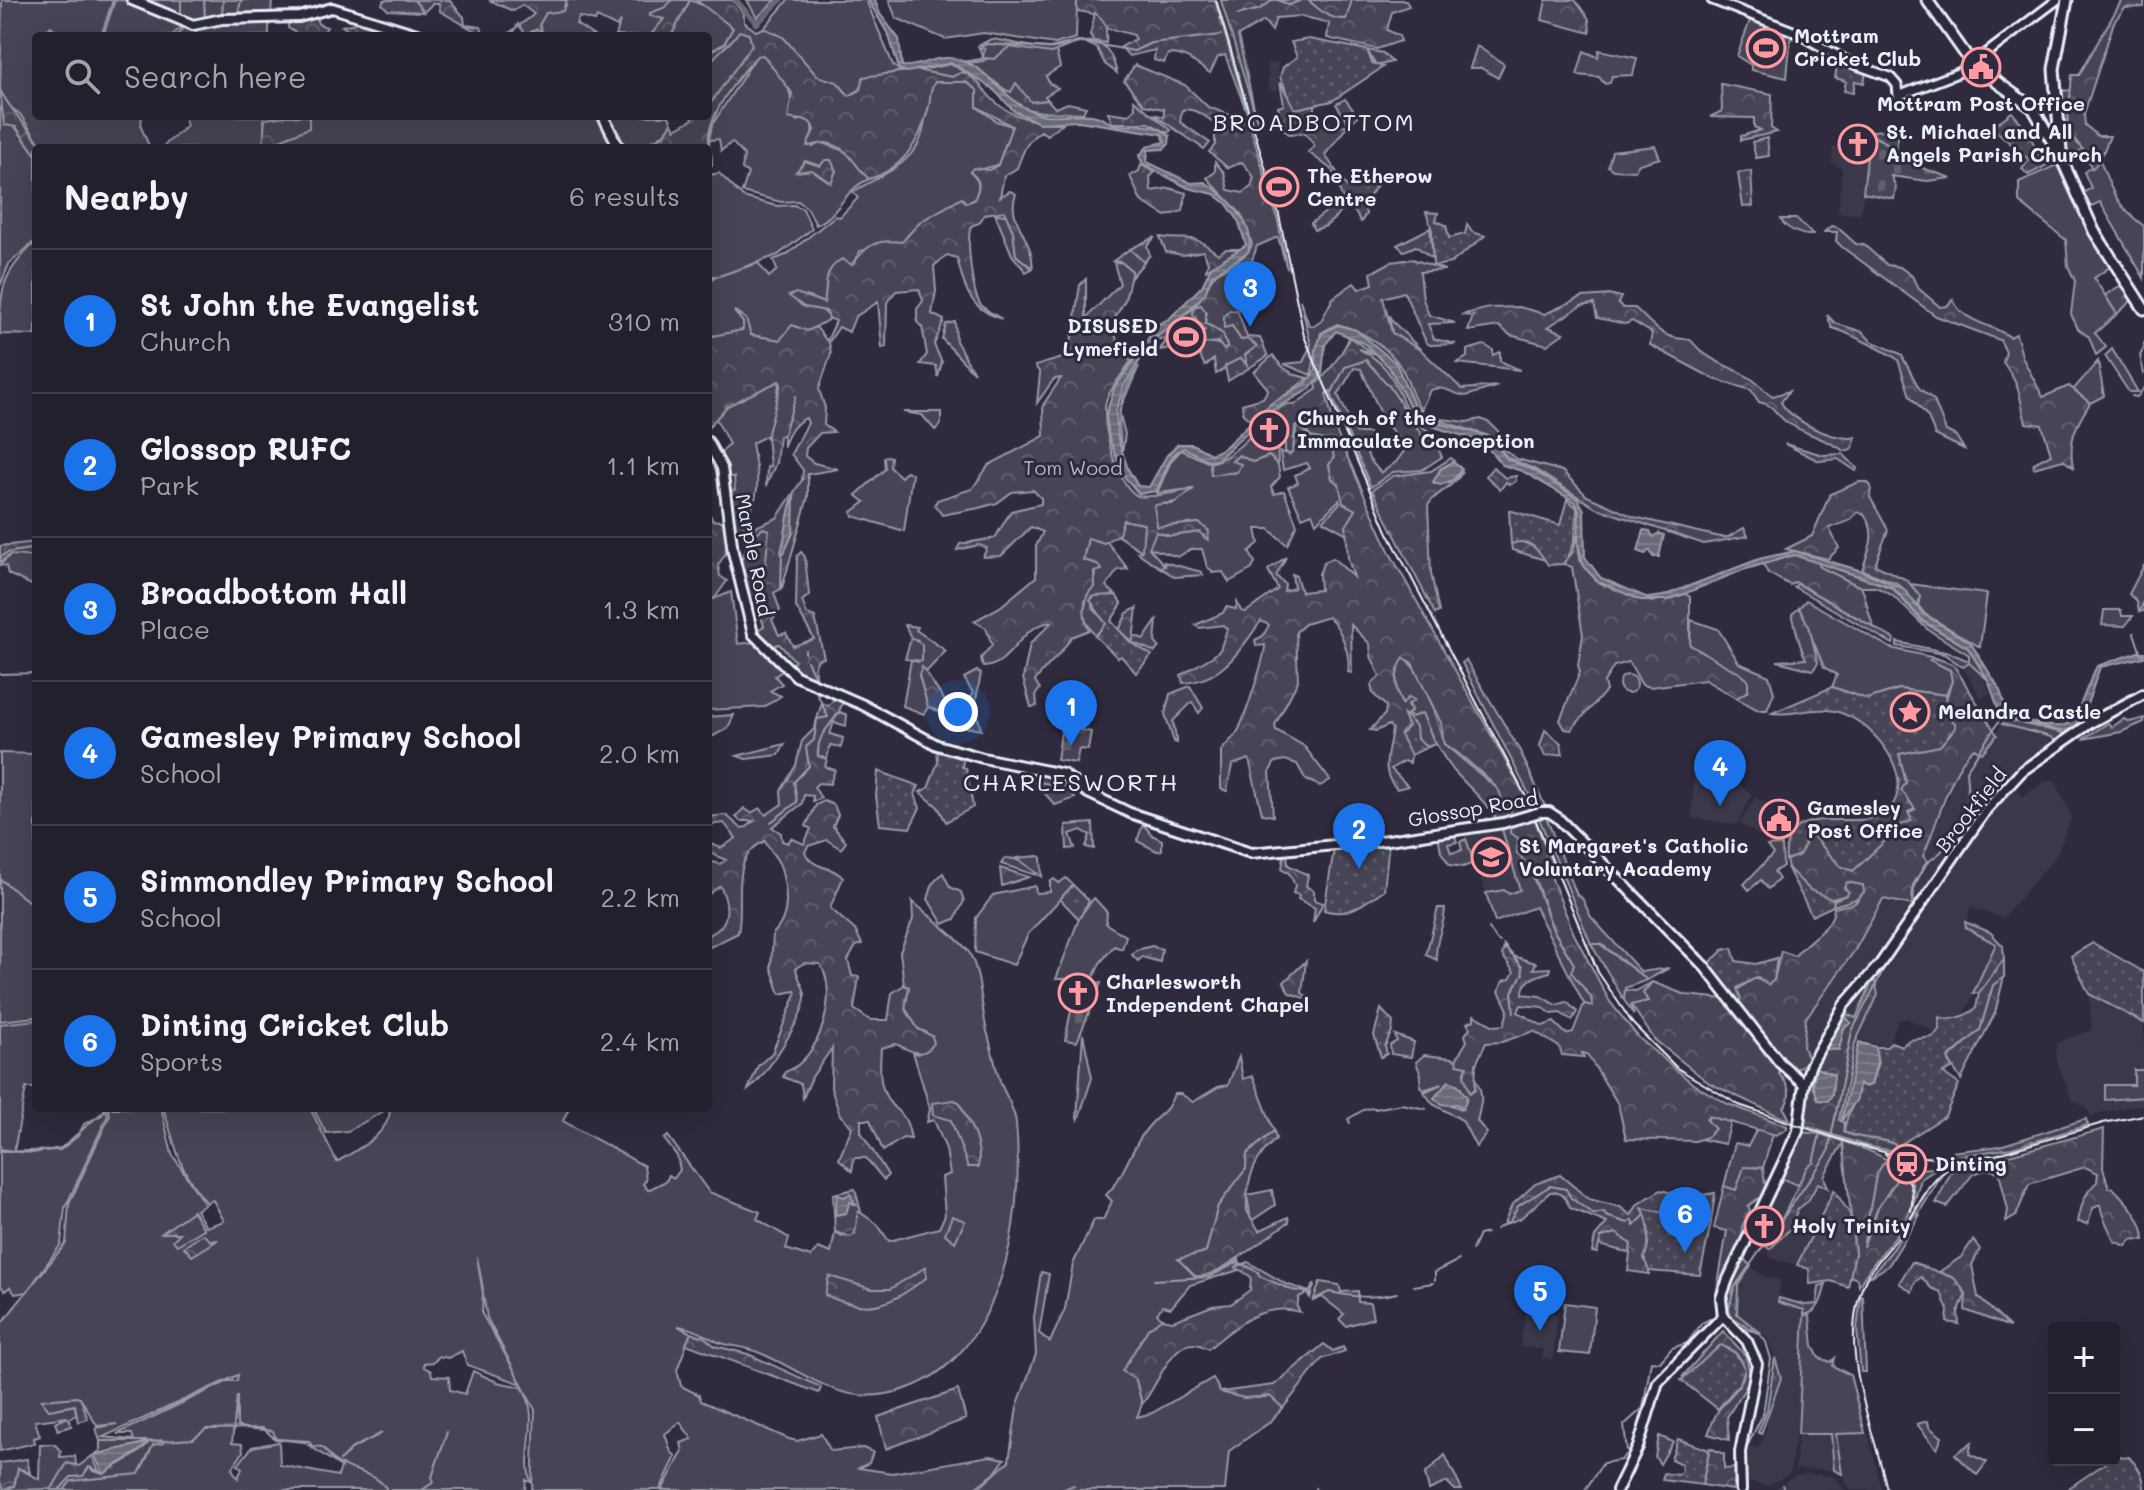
<!DOCTYPE html>
<meta charset="utf-8">
<style>
body{margin:0;font-family:Mali,sans-serif;background:#2f2d3a;color:#f1f3f6}
.controls{position:absolute;right:24px;bottom:24px;display:grid;overflow:hidden;border-radius:8px;box-shadow:0 8px 32px #0002}
.controls button{width:72px;height:72px;display:grid;place-items:center;padding:0;border:0;border-bottom:2px solid #403e4a;background:#23202e;color:#f1f3f6;font:40px sans-serif}
.you{position:absolute;left:958px;top:712px;width:28px;height:28px;margin:-20px;border:6px solid #fff;border-radius:50%;background:#1a73e8;box-shadow:0 0 0 12px #1a73e833}
.badge{display:grid;place-items:center;width:52px;height:52px;border-radius:50%;background:#1a73e8;color:#fff;font-size:26px;font-weight:700}
.pin{position:absolute;translate:-50% -66px;filter:drop-shadow(0 2px 4px #0008)}
.pin::after{content:'';position:absolute;top:42px;width:28px;height:24px;background:inherit;clip-path:polygon(0 0,100% 0,50% 100%)}
.list{margin:0;padding:0;list-style:none}
h2{display:flex;justify-content:space-between;align-items:center;height:104px;margin:0;padding:0 32px;font-size:34px}
h2 small{font-size:26px;font-weight:400;color:#a3a3aa}
.list li{display:grid;grid-template-columns:52px 1fr auto;gap:24px;align-items:center;box-sizing:border-box;height:144px;padding:0 32px;border-top:2px solid #403e4a}
.list b{display:block;font-size:30px;white-space:nowrap}
.list p{margin:0;font-size:26px;white-space:nowrap;color:#a3a3aa}
.list em{font-size:26px;font-style:normal;color:#a3a3aa}
.icon{flex:none;width:44px;height:44px;fill:none;stroke:currentColor;stroke-width:2;stroke-linecap:round;stroke-linejoin:round}
.map{position:relative;flex:none;width:2144px;height:1490px;overflow:hidden}
.search{position:absolute;background:#23202e;box-shadow:0 8px 32px #0002;left:32px;top:32px;width:680px;height:88px;display:flex;align-items:center;gap:20px;box-sizing:border-box;padding:0 28px;border-radius:8px;color:#a3a3aa;font-size:30px}
.panel{position:absolute;background:#23202e;box-shadow:0 8px 32px #0002;left:32px;top:144px;width:680px;height:968px;border-radius:8px}
.map>svg:first-child{display:block}
.built{fill:#3b3749}
.grass{fill:#464455;stroke:#979aa6;stroke-width:2;fill-rule:evenodd}
.forest{fill:url(#forest-crowns);stroke:#979aa6;stroke-width:2;fill-rule:evenodd}
.cemetery{fill:url(#cemetery-stones);stroke:#979aa6;stroke-width:2}
.park{fill:url(#park-dots);stroke:#979aa6;stroke-width:2}
.water{fill:url(#water-rules);stroke:#9c9fab;stroke-width:2}
.lines{fill:none;stroke-linecap:round;stroke-linejoin:round}
.stream{stroke:#9c9fab;stroke-width:2}
.river{stroke:#696978;stroke-width:5}
.secondary-casing{stroke:#e8f1f8;stroke-width:13}
.primary-casing{stroke:#e8f1f8;stroke-width:14}
.trunk-casing{stroke:#e8f1f8;stroke-width:15}
.secondary{stroke:#2f2a3d;stroke-width:7}
.primary{stroke:#2f2a3d;stroke-width:8}
.trunk{stroke:#2f2a3d;stroke-width:9}
.rail{stroke:#e8f1f8;stroke-width:2}
.primary-bridge-casing{stroke:#e8f1f8;stroke-width:14;stroke-linecap:butt}
.primary-bridge{stroke:#2f2a3d;stroke-width:8}
.labels{text-anchor:middle;stroke-width:6;stroke-linejoin:round;paint-order:stroke}
.poi-label{font-size:20px;font-weight:bold;fill:#e8f1f8;stroke:#2f2a3d;text-anchor:start}
.park-label{font-size:20px;fill:#afb4bf;stroke:#2f2a3d}
.street-label{font-size:20px;fill:#e8f1f8;stroke:#2f2a3d}
.quarter-label{font-size:24px;letter-spacing:2px;fill:#e8f1f8;stroke:#2f2a3d}
</style>
<div class="map">
<svg width="2144" height="1490" viewBox="0 0 2144 1490">
<defs>
<pattern id="forest-crowns" width="20" height="18" patternUnits="userSpaceOnUse" patternTransform="scale(2)"><rect width="20" height="18" fill="#464455"/><path d="M2 6a3 3 0 1 1 6 0M12 15a3 3 0 1 1 6 0" fill="none" stroke="#615f6e"/></pattern>
<pattern id="cemetery-stones" width="16" height="16" patternUnits="userSpaceOnUse" patternTransform="scale(2)"><rect width="16" height="16" fill="#464455"/><path d="M2 7V4a2 2 0 0 1 4 0v3zM10 15v-3a2 2 0 0 1 4 0v3z" fill="#615f6e"/></pattern>
<pattern id="park-dots" width="8" height="8" patternUnits="userSpaceOnUse" patternTransform="scale(2)"><rect width="8" height="8" fill="#464455"/><path d="M2 2h.1M6 6h.1" fill="none" stroke="#615f6e" stroke-width="1.8" stroke-linecap="round"/></pattern>
<pattern id="water-rules" width="6" height="5" patternUnits="userSpaceOnUse" patternTransform="scale(2)"><rect width="6" height="5" fill="#696978"/><path d="M0 2.5h6" fill="none" stroke="#7e7f8c"/></pattern>
</defs>
<rect width="100%" height="100%" fill="#2f2a3d"/>
<filter id="ink" filterUnits="userSpaceOnUse"><feTurbulence type="fractalNoise" baseFrequency=".0125" numOctaves="2"/><feDisplacementMap in="SourceGraphic" scale="16" xChannelSelector="R" yChannelSelector="G"/><feConvolveMatrix kernelMatrix="1 2 1 2 8 2 1 2 1" color-interpolation-filters="sRGB"/></filter>
<g filter="url(#ink)">
<g class="built">
<polygon points="1215,0 1221,0 1255,120 1249,118"/>
<polygon points="1267,63 1278,63 1278,90 1269,91"/>
<polygon points="1833,146 1868,158 1861,214 1838,213 1842,168 1832,163"/>
<polygon points="1969,663 1980,672 1991,693 1981,698 1963,667"/>
<polygon points="2002,724 2051,737 2048,748 2013,785 2023,796 2044,782 2055,781 2072,817 2056,856 2003,918 1970,907 1966,928 1997,944 1958,1027 1939,1034 1906,1018 1899,1020 1887,1047 1859,1040 1878,995 1877,984 1914,926 1915,917 1944,876 1915,902 1915,886 1929,865 1923,856 1949,796 1953,774 1974,748 1981,753"/>
<polygon points="1693,775 1735,782 1752,794 1737,825 1692,818"/>
<polygon points="1755,797 1776,808 1762,837 1740,824"/>
<polygon points="1501,826 1521,890 1508,895 1504,890 1486,893 1463,830"/>
<polygon points="1882,902 1911,906 1911,915 1866,985 1869,990 1855,1019 1837,1011 1809,1061 1803,1048 1806,1018 1855,950"/>
<polygon points="2089,994 2144,1023 2144,1104 2095,1114 2092,1119 2086,1107 2072,1100 2057,1061 2056,1043 2092,1030"/>
<polygon points="1781,1178 1797,1185 1781,1221 1764,1214"/>
<polygon points="1818,1183 1834,1190 1797,1265 1770,1258 1767,1248 1785,1235"/>
<polygon points="1751,1266 1763,1276 1780,1280 1778,1303 1804,1310 1803,1384 1790,1473 1768,1486 1744,1481 1742,1460 1746,1445 1759,1448 1766,1429 1776,1362 1768,1338 1737,1314 1738,1285"/>
<polygon points="1526,1310 1558,1314 1553,1360 1542,1358 1543,1349 1520,1347"/>
<polygon points="1836,1433 1868,1433 1882,1490 1850,1490 1842,1474"/>
<polygon points="1798,1434 1831,1434 1834,1470 1795,1469"/>
<polygon points="1809,1474 1834,1476 1845,1490 1773,1490 1794,1476"/>
</g>
<g class="grass">
<polygon points="2,0 113,0 101,36 55,36 57,33 51,26 48,29 51,36 36,36 36,116 142,116 141,127 150,148 43,148 20,114 7,105 0,90"/>
<path d="M115,0C133,0 176,10 183,26L171,36H103Z"/>
<polygon points="139,0 181,0 181,16"/>
<polygon points="204,0 223,0 222,17 205,22"/>
<polygon points="241,0 272,0 271,16 237,17"/>
<polygon points="384,0 414,0 424,12 388,10 382,4"/>
<polygon points="566,0 672,0 661,24 650,36 616,36 620,21 617,27 597,17 595,21 579,17 576,24 594,36 527,36 537,29 542,32 539,25 546,13 566,6"/>
<polygon points="690,0 712,9 733,28 724,44 708,55 708,36 671,36"/>
<polygon points="747,0 776,0 757,18"/>
<polygon points="788,0 866,0 893,65 900,71 884,77 863,77 860,90 849,96 840,85 817,76 783,37 764,28"/>
<polygon points="889,0 1077,0 1076,38 1055,44 984,33 945,39 896,18"/>
<polygon points="1751,18 1791,34 1787,78 1751,70 1751,65 1737,56"/>
<polygon points="269,19 269,36 176,36 186,25 195,31 216,22"/>
<path d="M739,30L749,34L752,45L708,107C708,93 703,69 713,57C723,46 728,49 739,30Z"/>
<polygon points="1009,46 1056,51 1060,67 1046,76 1049,83 1058,88 1045,96 1048,100 1030,102 1016,84 1011,92 1007,91 969,63 983,61"/>
<polygon points="1599,50 1637,58 1633,75 1612,76 1610,83 1605,84 1599,77 1577,75 1584,51 1598,57"/>
<path d="M757,55H763C781,69 796,93 790,115L796,121L806,119L812,124L813,147L821,142L849,153L869,179C843,190 839,216 816,225L808,209L798,201L781,202L742,192L748,173L742,169L744,155L732,142L721,151L719,139L709,140L712,125Z"/>
<polygon points="951,64 966,73 952,77 917,71"/>
<path d="M935,82H966L977,89V107L996,121L1012,126L998,165L970,172C981,182 980,187 974,200L966,203L962,198L920,222L902,242L860,251C852,271 828,283 824,303L806,296L831,318L810,330L780,340L750,335L742,315L734,311L743,322V330L708,337V280L719,276H708V156L710,175L719,173L743,197L777,206L794,205L803,209L812,229L778,255L719,276L758,263L769,277L777,270L773,260L786,255L835,216L840,217L858,198L853,192C878,176 915,165 923,131C927,115 924,96 935,82Z"/>
<polygon points="2074,90 2067,130 2083,150 2065,156 2059,91"/>
<polygon points="1345,99 1358,116 1349,124 1336,104"/>
<polygon points="0,107 36,155 36,240 9,264 0,286"/>
<polygon points="184,116 264,116 264,146 308,128 309,116 600,116 618,148 161,148 187,126"/>
<path d="M605,116H669L672,123C661,141 642,148 621,148Z"/>
<polygon points="1767,138 1769,156 1756,158 1752,142"/>
<polygon points="1655,146 1660,158 1639,164 1635,171 1613,170 1608,166 1612,151"/>
<path d="M2100,160C2111,190 2117,207 2144,226V278L2100,202L2087,208L2080,195L2091,188L2084,172Z"/>
<polygon points="2057,165 2092,239 2110,267 2094,278 2117,314 2095,333 2106,347 2096,355 2089,337 2078,329 2071,314 2075,281 2068,266 2066,240 2019,202 2019,182"/>
<polygon points="995,214 1006,215 1013,231 1016,255 1031,268 1033,264 1032,269 1026,272 1012,255"/>
<path d="M36,242V335L0,334C0,288 2,273 36,242Z"/>
<polygon points="1130,249 1144,262 1130,279 1132,271 1121,262 1113,261"/>
<polygon points="1389,315 1392,321 1422,351 1392,333"/>
<polygon points="2112,349 2138,392 2129,392 2105,356"/>
<path d="M1366,360L1390,387L1423,437H1433L1442,457L1422,470L1393,472L1371,487L1331,394L1345,367ZM1354,368L1361,369L1385,423L1407,447L1396,462L1381,473L1369,459L1364,443L1371,442L1382,449V444L1369,433H1356L1338,395Z"/>
<polygon points="2098,361 2104,396 2090,403 2073,390"/>
<path d="M780,380L770,434L752,443C759,486 762,489 742,531L733,535L728,492L735,490L734,477H725L719,455L729,444L716,419L727,406Z"/>
<polygon points="1297,425 1307,434 1330,441 1334,457 1329,465 1332,479 1339,484 1356,509 1349,535 1323,521 1340,503 1339,500 1316,523 1312,513 1302,517 1288,487 1298,483 1295,475 1310,468 1307,463 1283,470 1280,452 1289,454 1293,451"/>
<polygon points="1181,450 1210,463 1211,475 1227,470 1234,473 1232,461 1239,455 1253,462 1269,456 1278,465 1280,477 1271,487 1274,494 1284,491 1297,525 1287,545 1269,529 1256,529 1259,543 1249,552 1255,562 1252,569 1229,582 1223,572 1211,573 1214,572 1207,567 1202,549 1191,549 1178,557 1149,548 1152,535 1156,532 1170,536 1200,532 1205,539 1199,523 1157,527 1154,504 1172,504 1192,489 1157,493 1171,461"/>
<polygon points="887,456 891,457 890,467 901,477 907,471 912,474 904,531 853,516 852,512 865,502 856,495 885,469 884,458"/>
<polygon points="1122,520 1145,524 1142,551 1117,535"/>
<path d="M763,528L769,530C771,541 763,591 759,603L749,605L739,564L754,535Z"/>
<polygon points="1088,538 1107,542 1128,569 1118,570 1106,586 1116,595 1092,597 1092,607 1107,624 1095,636 1083,617 1088,592 1094,587 1097,564 1083,560"/>
<polygon points="23,554 36,557 36,587 8,574 6,566 0,565 10,555"/>
<polygon points="1164,562 1202,572 1203,575 1175,577 1159,567 1165,566"/>
<polygon points="1818,562 1892,588 1923,622 1968,648 1988,680 1969,663 1963,667 1944,654 1897,646 1897,642 1950,653 1969,661 1969,655 1927,629 1892,595 1876,587 1855,587 1820,567"/>
<polygon points="2144,565 2144,611 2139,612 2137,602 2129,594"/>
<polygon points="1798,584 1894,639 1893,644 1794,587"/>
<polygon points="1910,584 1987,594 1980,647 1925,614 1918,605 1920,596"/>
<polygon points="731,592 738,644 755,642 767,657 785,669 775,676 782,684 770,691 781,696 764,707 708,710 708,596 714,599"/>
<polygon points="1806,600 1891,648 1935,658 1931,660 1950,670 1952,681 1946,695 1899,689 1867,699 1832,687 1837,675 1824,667 1799,608"/>
<polygon points="2104,610 2121,610 2122,616 2133,616 2125,626 2102,625"/>
<polygon points="1157,620 1155,642 1159,647 1155,652 1131,642 1133,635 1144,639"/>
<polygon points="1691,620 1718,629 1739,663 1769,676 1774,693 1767,710 1758,710 1736,698 1748,691 1748,680 1690,645"/>
<polygon points="905,625 918,627 916,630 946,651 927,671 922,668 919,675 928,707 924,714 903,706 911,660 918,662 918,640 911,638"/>
<path d="M1403,658C1424,669 1437,722 1444,744L1499,790L1511,810V819L1498,821C1486,801 1470,789 1454,771C1439,752 1431,736 1422,713L1412,717L1407,715L1411,711L1409,702L1402,704C1394,689 1395,673 1403,658Z"/>
<circle cx="1628" cy="684" r="9"/>
<polygon points="840,712 847,715 846,726 834,722 830,734 843,738 841,747 830,745 827,759 818,756 819,738"/>
<polygon points="2144,718 2144,722 2121,732 2083,739 2108,723 2112,727 2124,719 2130,722"/>
<polygon points="0,753 36,754 36,1017 0,1021"/>
<polygon points="1034,781 1067,787 1075,798 1055,805"/>
<polygon points="1538,816 1546,817 1577,895 1582,898 1591,917 1641,972 1669,968 1647,980 1601,944 1591,944"/>
<polygon points="1510,825 1510,833 1518,837 1553,930 1574,964 1572,972 1591,997 1593,1007 1584,1004 1535,907 1495,922 1486,893 1504,890 1509,894 1520,890 1501,826"/>
<polygon points="1453,831 1457,842 1448,844 1451,853 1462,850 1460,842 1466,839 1474,863 1463,867 1450,865 1441,852 1438,834"/>
<polygon points="1776,845 1782,846 1783,866 1774,872 1779,879 1768,889 1761,880 1749,890 1744,884 1773,854 1767,846"/>
<path d="M1005,858C1016,858 1032,864 1036,875L1001,864Z"/>
<polygon points="943,873 950,887 961,892 964,901 955,919 943,924 928,899 933,883"/>
<polygon points="1066,878 1073,885 1028,934 1014,965 975,952 976,918 993,895 1035,886 1036,893 1050,892 1050,882 1054,879 1059,883"/>
<polygon points="1846,882 1863,885 1865,892 1857,899 1833,906 1834,900 1847,895 1844,888"/>
<polygon points="1094,898 1107,912 1106,924 1126,936 1122,949 1114,946 1100,963 1093,979 1056,979 1080,916"/>
<path d="M912,901C923,911 965,943 970,954C981,975 981,1008 987,1031C992,1048 995,1067 1001,1084C1006,1096 1015,1110 1016,1123C1025,1220 1002,1373 886,1394C832,1404 799,1366 752,1350C741,1346 726,1346 716,1341C700,1333 699,1330 678,1326L691,1333L677,1370L681,1386L699,1395L701,1401L789,1439L797,1441L821,1434L831,1451L863,1448L873,1452L869,1463L859,1468L892,1473L990,1456L1005,1459L994,1474L972,1490H662L683,1451L681,1443L692,1439L680,1422L665,1434L671,1452L676,1456L660,1490H532L535,1410L487,1318L477,1257L483,1289L482,1314L522,1384L467,1365L462,1351L448,1358L439,1356L434,1362L424,1363V1367L431,1371L432,1376L449,1377L450,1390L465,1394L473,1371L497,1382L522,1387C542,1417 521,1451 531,1482L526,1480L525,1490H64L71,1481L142,1469L153,1444L164,1442L100,1441L96,1428L117,1424L97,1426L80,1397L42,1400L49,1410L75,1405L76,1415L69,1419L71,1426L58,1430L55,1423L68,1417L35,1421L40,1436L34,1438L35,1443L0,1451V1325L66,1243L69,1204L110,1115L108,1108H161L172,1154L205,1205L196,1210L206,1227L224,1221L213,1200L207,1203C177,1169 177,1148 163,1108H310L337,1162C356,1150 391,1134 390,1108H569L563,1121L644,1166L646,1180L643,1184L648,1190L666,1181L669,1175L674,1178L680,1170L677,1156L664,1139L668,1136L709,1192L760,1212L757,1219L789,1238L786,1249L811,1257L818,1248L831,1253L835,1232L842,1236L858,1211L877,1224L889,1241L939,1228L945,1215L942,1177L950,1174L946,1149L934,1120L927,1122L930,1109L913,1052L918,1054L926,1032L918,1029L905,1008L909,987L904,985L900,952L913,919ZM238,1375L237,1381H228L117,1434H132L134,1440L103,1437ZM237,1395V1426C239,1428 267,1430 273,1431L276,1439L304,1442L341,1467L338,1476L280,1465L279,1442L252,1447L238,1465L242,1468L238,1478L232,1469L243,1452L242,1444L232,1443Z"/>
<polygon points="1652,982 1643,992 1648,1001 1631,1006 1634,1015 1624,1000 1624,990 1636,991"/>
<polygon points="36,1020 36,1088 26,1088 14,1151 0,1149 0,1024"/>
<polygon points="1083,1034 1092,1078 1078,1120 1077,1117"/>
<polygon points="1395,1035 1414,1042 1411,1057 1391,1054 1390,1045 1397,1041"/>
<path d="M1424,1055L1452,1058L1467,1066L1469,1090L1475,1089V1079C1485,1094 1481,1104 1477,1121L1487,1133L1476,1147L1462,1120L1433,1104L1424,1092L1442,1084L1423,1090L1420,1086L1421,1075L1416,1062ZM1447,1083L1457,1084L1461,1088L1462,1109L1437,1100Z"/>
<path d="M1239,1057L1243,1079L1253,1076L1274,1131L1247,1154L1246,1169L1218,1206L1206,1252L1179,1259L1195,1276L1210,1274L1239,1259L1240,1264L1236,1267L1239,1270L1190,1285L1171,1308L1162,1306L1157,1314L1165,1320L1161,1319L1140,1341L1128,1375L1136,1380L1142,1404L1137,1417L1152,1413L1213,1378L1220,1392L1257,1398L1271,1396L1283,1408L1270,1422L1229,1451L1225,1490H977L1009,1461L1017,1407L1036,1354L1034,1317L1041,1272L1049,1274L1039,1333L1050,1342L1065,1309L1073,1264L1094,1220H1103L1112,1201L1106,1195C1125,1176 1130,1149 1148,1127C1162,1110 1165,1117 1174,1094H1181L1193,1102L1218,1087L1228,1085Z"/>
<polygon points="2134,1070 2144,1070 2144,1097 2105,1100 2105,1085 2134,1085"/>
<polygon points="105,1108 108,1115 65,1208 61,1244 27,1292 15,1294 10,1287 5,1291 0,1285 0,1152 60,1150 78,1136 84,1124 102,1115"/>
<polygon points="313,1108 389,1108 348,1131 326,1133"/>
<polygon points="1708,1116 1731,1122 1725,1144 1700,1139 1707,1137"/>
<polygon points="1757,1129 1773,1134 1763,1168 1754,1167 1736,1190 1729,1190 1724,1186 1735,1143 1748,1146"/>
<polygon points="1800,1132 1820,1134 1813,1163 1797,1185 1781,1178"/>
<polygon points="2009,1155 1996,1166 1973,1174 1947,1207 1936,1203 1954,1166"/>
<polygon points="1884,1162 1901,1173 1878,1208 1862,1250 1876,1175"/>
<polygon points="1938,1168 1921,1179 1912,1209 1914,1192 1909,1169"/>
<polygon points="1272,1190 1275,1205 1251,1221 1247,1195"/>
<polygon points="1916,1211 1920,1215 1888,1266 1870,1277 1894,1248"/>
<polygon points="1616,1233 1631,1244 1630,1253 1599,1245 1601,1237"/>
<polygon points="1320,1282 1339,1285 1341,1292 1358,1291 1358,1302 1370,1303 1373,1318 1346,1326 1339,1319 1344,1314 1322,1297 1313,1301"/>
<polygon points="1861,1296 1863,1296 1866,1372 1861,1372 1857,1329"/>
<polygon points="1565,1303 1595,1307 1590,1355 1559,1352"/>
<polygon points="1804,1315 1810,1316 1813,1346 1819,1358 1831,1362 1835,1358 1833,1366 1850,1375 1864,1429 1865,1433 1836,1434 1842,1474 1834,1470 1831,1434 1798,1434"/>
<polygon points="1928,1421 1929,1427 1942,1437 1937,1449 1917,1424"/>
<polygon points="1659,1436 1673,1442 1660,1464 1655,1457"/>
<polygon points="54,1444 61,1451 60,1457 75,1456 76,1465 67,1464 53,1489 5,1490 14,1486 18,1468 39,1479 40,1445"/>
</g>
<g class="forest">
<polygon points="181,0 204,0 205,22 181,16"/>
<polygon points="223,0 241,0 237,17 222,17"/>
<polygon points="414,0 449,0 464,17 465,25 481,27 484,36 440,11 439,4 432,4 424,12"/>
<path d="M489,0H566L563,11L546,13L539,25L542,32L537,29L521,36L524,32L518,24L512,36H504C507,35 531,17 534,14L522,5L513,11Z"/>
<polygon points="672,0 690,0 671,36 650,36 664,19 650,16 650,13 666,7"/>
<path d="M696,0H733L744,14V22L756,31L764,28L783,37L817,76L837,82L849,96L860,90L863,77L916,70L952,77L962,72C974,76 979,83 986,92C1004,116 1036,124 1063,123L1047,135L1041,131C1026,141 1023,152 1017,168L1004,176L1000,197L1010,191L1016,194C1005,220 1036,241 1032,268L1016,255L1013,231L1004,211L985,214L979,223L971,226C966,240 972,294 981,305C986,311 995,315 1002,319C969,309 965,289 957,258L947,255L934,266L936,291L932,314L944,320L934,345L942,362L938,377L936,366L920,364L927,354L922,327L917,322V309L923,301L919,289L896,291L887,302L886,347L882,348L878,302L855,317L849,332L839,327L829,342L831,354L819,389L825,408L824,425L834,432L820,433L806,448L805,456L814,463L838,469L808,474V497L782,588L774,593L780,610L772,620L779,635L786,633L793,646L814,639L796,607L797,556L801,552L805,557L809,595L802,601L807,614L815,617L824,658L818,659L814,668L818,683L789,666L795,661L779,644L770,647L755,631L764,626L756,600L763,590L769,530L763,528L754,535L743,558L753,528L777,518L802,480L803,470L791,454L808,423L806,418C794,423 789,433 785,443L782,435L779,436L776,463L766,486L767,467L770,466L767,437L781,384L779,381L727,406L708,428V337L743,330V322L734,311L746,319L751,335L780,340L792,325L807,331L816,327L827,341L836,321L829,318L826,311L804,307L789,296L796,293L824,303C828,284 822,271 842,259L852,265C867,245 875,239 902,242L920,222L962,198L966,203L974,200C980,187 982,181 970,172L973,168L989,170L998,165L1012,126L977,107V90L966,82H935C929,90 931,97 929,106C921,139 905,169 869,179C854,166 849,146 826,143C819,143 814,146 807,146L814,130C810,115 800,122 788,118L792,93L763,55L757,56C740,75 714,107 709,133C707,143 713,155 712,165L709,164L708,148H635L664,136L672,123L675,129L693,119L692,116H708V107L752,45L749,34L739,31C729,47 715,52 708,66L709,52L724,44L733,28Z"/>
<path d="M1077,0H1215L1249,118L1225,55L1218,57L1210,73C1195,64 1188,54 1168,54L1164,63L1154,60L1155,50L1129,56L1121,47L1135,39L1134,35L1107,28C1100,13 1092,13 1077,11Z"/>
<polygon points="1221,0 1406,0 1409,6 1392,12 1387,30 1399,36 1401,41 1377,49 1327,38 1329,23 1301,16 1276,18 1272,31 1264,21 1238,36 1257,121"/>
<polygon points="1546,0 1575,0 1589,19 1590,33 1542,20"/>
<polygon points="2122,0 2144,0 2144,7 2125,8 2114,22 2084,114 2085,125 2098,136 2110,136 2100,160 2092,169 2084,151 2067,130 2072,75 2079,75"/>
<polygon points="316,16 318,24 327,27 321,36 301,36 288,28 289,19"/>
<polygon points="357,17 414,36 356,36 342,26 355,23"/>
<path d="M991,39C1011,41 1034,50 1054,48C1085,45 1105,26 1117,73L1105,64L1097,48L1082,41L1051,53L1009,47L994,59L984,58L978,46Z"/>
<polygon points="1477,46 1504,64 1498,78 1481,68 1470,68"/>
<polygon points="1367,50 1383,53 1392,62 1376,66"/>
<path d="M1135,65L1185,85L1208,107L1249,122L1278,221L1287,269L1278,237L1257,246L1249,269L1243,265L1237,277L1252,307L1235,310L1232,326L1241,340L1247,339L1258,346L1248,368L1241,358L1216,374L1214,359L1205,366L1195,346L1211,342L1227,347C1225,333 1218,329 1206,324L1201,305L1194,307C1204,297 1208,280 1216,274C1229,264 1247,260 1252,244L1241,214L1207,178L1215,172V162L1224,172L1228,190L1243,193L1251,187L1254,177L1242,162L1228,168L1209,152L1215,145V124C1206,116 1194,107 1182,110L1180,122L1210,143L1204,149L1153,114L1164,117V109L1144,105L1124,81Z"/>
<polygon points="1280,82 1295,109 1315,104 1315,112 1335,128 1349,124 1325,155 1348,188 1376,175 1395,179 1379,182 1364,205 1366,214 1361,222 1350,204 1326,226 1314,230 1311,223 1343,199 1332,170 1308,152 1315,146 1305,133 1289,134 1284,130 1278,107 1284,105"/>
<path d="M1016,83L1031,102L1048,100L1055,108L1068,103L1086,107L1083,113C1056,111 1019,119 1003,89L1011,92Z"/>
<polygon points="1721,84 1772,94 1771,128 1777,132 1741,140 1741,136 1761,130 1754,127 1754,118 1710,117 1722,111"/>
<path d="M0,90C8,107 30,130 43,148H36V155L16,127L4,125Z"/>
<polygon points="1134,100 1171,130 1168,133 1149,123 1112,123 1108,112 1129,115 1135,108"/>
<polygon points="286,116 309,116 309,128 263,147 265,119"/>
<polygon points="1884,130 1899,134 1896,148 1877,138 1852,133"/>
<polygon points="825,160 831,160 836,171 831,183 812,170 796,172 805,161 820,166"/>
<polygon points="1141,165 1155,172 1150,177 1151,191 1169,188 1186,193 1183,211 1166,216 1141,201 1130,176 1139,171"/>
<path d="M1781,219H1797L1813,235C1802,236 1785,229 1781,219Z"/>
<path d="M1831,226L1837,227L1856,244L1864,245L1887,265L1900,267L1912,276L1918,288L1940,307L1947,306L1953,299C1961,322 1992,324 2010,337L2016,334L2023,359L2043,397L2069,386L2090,403C2075,427 2068,440 2073,467L2063,460L2033,468L2034,463L2051,454L2042,425L2026,423C2018,394 2023,391 2003,362L2006,352L2000,340L1936,316L1842,247L1836,241L1837,232H1824Z"/>
<polygon points="1430,228 1433,259 1416,246 1404,251 1397,245"/>
<polygon points="1155,237 1147,246 1150,255 1144,262 1130,249"/>
<path d="M1160,237C1193,242 1189,231 1218,254L1226,249H1241L1206,270L1208,262L1203,251L1183,255L1166,252Z"/>
<path d="M1412,259L1445,270L1420,272L1423,299L1429,315L1455,323L1428,324L1434,339L1456,344L1430,345L1426,342L1404,292L1383,298L1392,333L1422,351L1462,389L1498,386L1466,396C1451,394 1446,385 1430,390L1421,410C1412,399 1410,384 1403,371C1391,348 1361,330 1337,324L1321,333L1311,375L1284,364L1303,362L1311,345L1300,300L1309,325L1314,326L1321,321L1333,298L1354,283L1359,289L1373,284L1371,273L1391,262Z"/>
<path d="M1121,262L1132,271L1125,300L1112,323L1119,348L1131,361C1123,373 1113,385 1107,398C1099,419 1116,486 1138,496C1147,499 1183,491 1194,489L1176,502L1154,505L1157,527L1199,523L1209,531L1208,540L1200,532L1170,536L1156,532L1149,548L1165,566L1159,567L1137,552L1142,551L1144,524L1123,520L1119,534L1104,543L1088,538L1083,560L1097,564L1102,570L1094,572V587C1081,597 1083,617 1089,630L1071,637C1061,656 1047,664 1035,681L1040,689L1036,694L1037,706L1031,707L1023,678L1030,644L1052,622C1018,625 1013,666 983,667L981,658L992,645L986,628L974,621L1000,607L1036,577V546L1043,532L1031,527L1001,556L983,557L987,548L979,545L957,550L960,544L995,538L1011,511L1041,504V498L1033,490L1012,492L997,503L979,508L942,515L935,505L937,500L972,489L989,465L1044,436L1043,405L1061,378L1054,379L1037,403L1040,373L1035,366L1069,356L1080,285L1086,279V318L1120,284L1114,263Z"/>
<polygon points="2123,284 2133,299 2117,314 2105,295"/>
<path d="M1613,295L1621,297L1618,303L1623,308H1635C1654,325 1661,340 1690,339C1707,362 1730,365 1753,380C1760,385 1765,392 1773,396L1789,391L1781,402C1789,420 1837,443 1856,437L1852,449L1844,451C1826,438 1803,434 1785,421C1774,412 1774,405 1759,402L1751,390L1714,379L1650,345L1652,333L1632,321L1626,324L1597,318L1594,304L1581,306L1548,327L1564,333L1547,345L1510,335L1499,326L1468,331L1473,316L1461,315L1489,308L1519,307L1545,314L1582,297Z"/>
<polygon points="1192,309 1205,330 1197,338 1195,330 1179,334 1178,347 1159,350 1165,343 1164,338 1152,341"/>
<path d="M1827,315L1835,323L1863,332L1871,341L1901,354L1919,388L1934,400L1946,431L1956,436L1964,449L1935,435L1928,417L1910,396L1898,360C1892,354 1842,330 1832,328Z"/>
<polygon points="955,322 956,341 974,373 942,339 946,324"/>
<path d="M1349,337L1374,354L1359,349C1404,371 1392,399 1420,425C1429,433 1444,438 1454,443L1423,437L1390,387L1366,360L1345,367L1331,394L1330,391L1326,394L1335,429L1390,553L1525,796L1551,861L1552,879L1574,934L1610,1002L1639,1038L1693,1084L1728,1104L1787,1126V1129L1776,1135L1708,1116L1706,1119L1715,1129L1707,1137L1695,1141L1626,1139L1618,1104L1587,1054L1582,1053L1584,1057L1562,1055L1559,1047L1534,1031L1502,1042L1486,1043L1476,1064L1475,1089L1470,1093L1464,1075L1467,1066L1457,1064L1456,1060L1467,1041L1465,1035L1470,1028L1467,1023L1474,1020V1015L1494,1026L1504,1025L1508,1010L1499,991L1503,981L1510,979L1514,972L1502,955L1504,947L1513,956L1536,963L1533,969L1550,968V972C1538,975 1522,980 1523,994L1540,996L1556,1005L1567,1002L1577,1012L1572,1020L1560,1013L1552,1014L1542,1007L1521,1005L1518,1012L1543,1026L1554,1022L1566,1034L1573,1032L1584,1004L1593,1006L1591,997L1571,972L1574,964L1553,929L1531,868L1517,853L1518,838L1510,833L1511,810L1502,805C1501,800 1502,795 1499,791C1494,783 1456,750 1444,744L1441,723L1412,663L1404,658C1394,672 1394,690 1402,704L1409,697L1414,700L1407,705L1411,711L1407,715L1412,717L1422,713L1435,744L1428,747L1417,739L1413,723L1405,716L1408,726L1400,735L1411,755L1410,763L1404,761L1391,769L1408,786L1397,789C1379,773 1389,752 1392,729L1389,725L1376,731L1370,730L1385,714L1386,706L1373,694L1371,685L1380,676L1371,656L1370,644L1351,625L1352,673L1348,672C1351,657 1341,626 1328,617L1305,624L1296,632L1298,681L1275,725L1276,730L1304,746L1330,780L1320,786L1306,780L1297,764L1285,760L1275,762L1270,771L1273,816L1262,814L1249,759L1232,765L1227,791L1221,789V751C1226,744 1234,738 1238,731C1244,720 1266,655 1265,645L1256,646L1255,640L1263,636L1269,625L1261,621C1240,650 1223,681 1183,683L1181,675L1213,656L1220,650L1227,629L1223,625L1199,628L1195,625L1223,613L1226,607L1236,609L1237,602L1241,611L1246,612L1278,589L1268,570L1286,557L1276,576L1285,584L1284,591L1294,588L1292,574L1296,576L1301,592L1320,590L1319,574L1324,562L1333,558L1354,577L1348,559L1346,526L1356,510L1343,503L1339,484L1332,479L1329,465L1334,457L1330,441L1311,437L1299,424L1295,427L1293,451L1289,455L1285,451V435L1277,436L1278,465L1269,456L1253,462L1239,455L1232,461L1241,464L1237,472L1211,475L1210,463C1241,455 1260,420 1286,404L1294,405L1317,389L1316,384C1326,376 1347,347 1349,337Z"/>
<polygon points="1484,345 1493,350 1493,355 1500,352 1500,361 1520,370 1457,363 1467,357 1467,350"/>
<path d="M1273,355C1282,369 1292,375 1308,378L1251,421L1243,414L1242,404L1263,398L1268,389L1254,372Z"/>
<path d="M1139,366L1119,411L1125,434L1122,453C1116,417 1118,396 1139,366Z"/>
<polygon points="903,412 941,412 941,424 935,430 922,415"/>
<polygon points="1432,418 1467,422 1481,419 1490,423 1498,431 1502,448 1517,459 1562,471 1587,496 1634,517 1720,537 1728,537 1744,528 1748,536 1704,544 1596,508 1534,469 1508,458 1489,436"/>
<polygon points="1785,444 1823,455 1843,454 1857,468 1856,471 1838,459 1819,461"/>
<path d="M1451,458L1454,461L1440,469L1434,484L1449,483L1463,471C1453,489 1433,493 1428,506L1431,573L1439,612L1435,614L1372,490L1393,476L1431,471Z"/>
<polygon points="1493,467 1505,478 1516,476 1516,481 1510,485 1506,482 1500,490 1486,476"/>
<path d="M1859,482H1867L1871,486L1870,497L1888,530L1875,565L1907,580L1920,596L1918,605L1897,583L1862,570C1869,549 1878,534 1864,514L1858,512L1849,521L1829,528L1839,548L1828,559L1786,549L1812,536L1830,494Z"/>
<polygon points="711,516 712,520 727,522 730,547 718,565 720,576 727,581 714,599 708,596 708,517"/>
<polygon points="1577,535 1580,560 1598,582 1651,602 1686,594 1690,597 1690,645 1741,674 1748,680 1748,691 1736,698 1705,680 1650,687 1642,685 1629,662 1614,666 1604,682 1606,691 1571,730 1565,729 1560,720 1580,672 1578,665 1583,635 1572,567 1563,564 1573,552"/>
<polygon points="1520,541 1537,548 1545,560 1512,550 1511,544"/>
<polygon points="36,542 36,557 10,555 0,562 0,546"/>
<path d="M1798,554L1818,562L1820,567L1861,587C1866,594 1867,613 1874,627L1795,582L1790,585L1768,573L1763,564Z"/>
<polygon points="1137,608 1133,640 1131,641 1119,630 1127,613"/>
<path d="M1799,608L1809,626L1818,663L1813,670L1777,661L1806,659C1798,644 1797,631 1792,614Z"/>
<polygon points="911,638 922,644 922,661 905,659"/>
<path d="M1935,658L1953,664L1997,735L1982,753L1974,748C1951,767 1937,826 1923,856L1927,861L1913,885L1912,905L1883,899L1855,950L1806,1018L1803,1047L1809,1061L1794,1070L1788,1066L1779,1074C1789,1085 1793,1094 1784,1108L1790,1120L1783,1118L1709,1083L1655,1040L1631,1005L1648,1001L1643,993L1652,982L1686,995L1725,999L1754,978L1769,984L1774,980L1781,951L1795,956C1807,939 1833,929 1834,908L1855,903L1864,892L1863,885L1847,882L1844,888L1849,892L1847,895L1828,900C1811,892 1789,880 1786,860L1799,855L1805,844L1806,828L1840,866L1861,864L1884,841L1887,825L1895,827C1904,822 1907,813 1915,809L1901,790L1906,782L1899,754L1940,745L1955,728L1944,705L1952,681L1950,670L1930,660Z"/>
<polygon points="1466,660 1520,751 1546,808 1537,810 1462,663"/>
<polygon points="922,667 947,704 950,707 956,701 963,713 973,693 964,678 977,671 981,673 975,705 981,730 948,724 948,715 928,707 919,675"/>
<polygon points="1190,686 1203,708 1199,713 1192,702 1173,721 1177,743 1174,742 1165,714 1170,694"/>
<path d="M838,695L843,697C842,721 815,729 818,756L827,759L825,767L835,770L830,784L818,783L814,787L821,798L813,802V796L804,795L802,804L772,827L781,833L782,841L788,843L791,838L804,844L811,829L806,826L816,805L824,801L834,805L838,815L833,826L846,842L841,849L827,840L808,846L805,852C812,870 833,865 843,878L830,908L855,930L862,944L856,946L848,960L852,976L859,977L854,1009L870,1020H888L892,993L904,985L909,987L905,1008L918,1029L932,1036L934,1043C923,1060 911,1051 896,1044L881,1048C880,1065 878,1082 887,1098C897,1117 905,1106 911,1139L903,1138L883,1151L870,1120H861V1132L888,1175L884,1180L866,1158H854L852,1171L839,1159L852,1127L840,1115L831,1088L832,1048L812,1077L803,1098L801,1084L783,1077L785,1072C819,1062 840,993 820,964L804,963L796,968C797,979 806,987 805,998C803,1018 765,1078 748,1090L758,1066L772,1053L796,994L795,991L780,994L771,967L773,934C791,916 787,891 781,868C779,860 769,850 765,841C728,857 745,900 738,933L708,948V935C730,927 730,905 720,886L708,895V861L720,864L726,860L708,852V843L721,848L736,838L724,823L708,825V817L726,815L741,828L747,827L754,821H740L736,817L744,808L751,813L760,808L766,815L782,804L781,791L796,765L802,741L814,729L822,703L828,706Z"/>
<polygon points="734,715 728,728 708,739 708,717"/>
<polygon points="2007,720 2067,734 2055,741 2051,737 2002,724"/>
<polygon points="1545,730 1561,743 1563,754 1545,756 1540,746"/>
<polygon points="785,744 779,755 746,759 737,756"/>
<polygon points="1030,770 1065,777 1067,787 1034,781 1029,776"/>
<polygon points="1093,823 1094,849 1086,847 1090,835 1081,830 1070,834 1075,848 1067,849 1066,825"/>
<polygon points="1143,824 1152,835 1162,840 1162,850 1157,851 1137,841"/>
<polygon points="1284,854 1287,854 1288,865 1308,875 1306,886 1314,891 1314,900 1323,903 1313,923 1315,908 1298,899 1299,895 1293,893 1295,885 1289,873 1282,870"/>
<polygon points="1041,857 1042,877 1017,858 1038,856"/>
<polygon points="1000,868 1029,877 1002,886"/>
<path d="M1438,908H1445C1445,926 1433,943 1437,960L1426,955Z"/>
<polygon points="1965,922 1990,932 2003,946 2004,959 1979,993 1973,993 1996,944 1966,928"/>
<polygon points="1591,944 1600,944 1647,980 1625,988 1624,1000"/>
<polygon points="1306,961 1302,993 1313,1001 1289,993 1284,982"/>
<polygon points="2004,977 1995,1013 1961,1080 1948,1059 1980,1030 1993,985"/>
<path d="M1874,978L1878,995L1855,1043L1839,1120L1844,1122V1132C1862,1141 1881,1136 1898,1146V1152L1866,1146L1803,1125L1811,1074L1825,1049L1835,1050L1844,1028L1851,1023L1843,1013L1856,1018ZM1814,1071L1833,1074L1832,1095L1813,1088Z"/>
<path d="M954,1100L959,1102C968,1121 983,1145 978,1167H968L951,1120L933,1115L932,1103Z"/>
<polygon points="2086,1119 2088,1125 2012,1148 1950,1157 1952,1152 2000,1146"/>
<path d="M2104,1129L2103,1168L2109,1188H2113C2127,1202 2144,1220 2144,1240L2132,1239L2126,1246L2114,1241C2109,1227 2102,1219 2100,1205L2093,1208L2088,1224L2078,1222C2081,1206 2084,1193 2097,1182L2098,1173L2085,1167L2029,1184L2016,1216L2006,1222L2008,1210L1999,1172L1990,1170L2009,1155Z"/>
<path d="M1274,1131L1276,1139C1254,1158 1245,1182 1247,1211L1259,1231L1288,1217L1289,1222C1270,1234 1214,1281 1195,1276L1178,1259L1206,1252L1218,1206L1246,1169L1247,1154Z"/>
<path d="M1820,1134C1864,1149 1945,1166 1899,1231C1886,1250 1869,1265 1859,1286L1857,1279L1850,1276L1855,1253L1843,1143L1824,1176L1828,1188L1818,1183L1808,1201L1798,1209L1791,1228L1770,1249L1761,1244L1773,1225L1781,1221L1807,1167L1813,1163ZM1884,1162L1901,1173L1878,1208L1863,1247L1876,1175Z"/>
<polygon points="1744,1167 1763,1168 1765,1184 1772,1186 1766,1201 1759,1198 1748,1206 1750,1210 1742,1227 1744,1242 1716,1295 1727,1231 1714,1228 1724,1186 1736,1190"/>
<path d="M1560,1175L1589,1199L1620,1207L1631,1215L1638,1204L1661,1190L1689,1197L1715,1193L1711,1223L1643,1209L1648,1220L1649,1274L1628,1271L1631,1244L1616,1233L1601,1237L1597,1253L1592,1252L1595,1237L1607,1223L1570,1208C1566,1198 1562,1191 1550,1192L1521,1218L1503,1225L1512,1205L1535,1184Z"/>
<polygon points="1942,1175 1917,1216 1916,1211 1929,1187"/>
<polygon points="855,1189 861,1212 858,1212 855,1234 850,1237 835,1232 833,1194"/>
<polygon points="193,1211 204,1229 177,1245 173,1240 180,1233 162,1233"/>
<polygon points="952,1216 965,1221 955,1242 945,1234"/>
<polygon points="203,1234 211,1241 218,1240 192,1256 184,1247"/>
<polygon points="1973,1240 1980,1249 1972,1265 1978,1297 2010,1327 1965,1310 1966,1294 1954,1278 1939,1272 1961,1257"/>
<polygon points="1742,1257 1751,1266 1738,1285 1737,1314 1761,1333 1740,1328 1726,1311 1730,1281"/>
<path d="M1248,1262L1286,1284L1309,1292L1315,1283L1310,1298L1307,1293L1299,1297L1297,1307L1300,1312C1262,1301 1235,1327 1208,1349C1173,1327 1161,1383 1142,1404L1136,1380L1122,1371L1148,1329L1161,1319L1173,1321L1212,1306L1231,1304L1250,1290L1251,1277L1236,1267Z"/>
<path d="M926,1267V1278C888,1306 870,1315 825,1295L829,1276L872,1289H890Z"/>
<path d="M1826,1284C1822,1298 1820,1312 1804,1315V1310L1778,1302L1779,1298L1805,1305L1817,1304L1819,1286Z"/>
<path d="M1723,1331L1746,1356L1751,1379L1727,1417L1729,1440L1708,1434C1711,1427 1714,1417 1718,1411C1728,1396 1755,1378 1740,1358C1734,1350 1728,1346 1719,1346L1693,1373L1682,1377Z"/>
<polygon points="691,1333 704,1337 715,1346 748,1354 821,1387 819,1393 686,1344"/>
<polygon points="1324,1344 1333,1351 1343,1347 1345,1351 1322,1359 1283,1408 1270,1396 1244,1398 1220,1392 1274,1385"/>
<polygon points="1775,1358 1781,1378 1761,1434 1758,1432 1767,1410"/>
<polygon points="958,1390 966,1419 886,1449 878,1417"/>
<polygon points="80,1397 88,1419 78,1422 75,1405 49,1410 41,1400"/>
<path d="M162,1440L164,1443L153,1445L139,1474L71,1481L64,1490H51L67,1463L79,1466L92,1456L100,1473L91,1470L104,1474C119,1462 137,1458 149,1442Z"/>
<polygon points="100,1441 148,1441 125,1450 94,1455 100,1451"/>
<polygon points="1972,1442 1969,1454 1987,1462 1977,1475 1955,1454"/>
<polygon points="1710,1448 1724,1454 1724,1469 1736,1468 1733,1490 1702,1485"/>
<polygon points="1445,1455 1462,1490 1455,1490 1447,1482 1429,1490 1425,1474"/>
<polygon points="27,1459 30,1473 18,1468 14,1486 4,1490 0,1482 0,1463"/>
</g>
<g class="cemetery">
<polygon points="1852,133 1877,138 1896,148 1894,158 1951,178 1927,181 1891,176 1896,187 1894,199 1863,193 1867,157 1839,146"/>
<polygon points="1062,725 1091,732 1088,750 1079,749 1076,763 1057,760"/>
<polygon points="1071,979 1101,983 1077,1042 1065,1040 1073,1001"/>
</g>
<g class="park">
<path d="M1095,13C1107,21 1107,29 1106,43L1094,41L1090,35Z"/>
<polygon points="1309,39 1367,50 1372,63 1383,67 1332,101 1295,109 1280,77 1283,67 1297,57 1291,42"/>
<polygon points="1838,59 1866,71 1864,83 1855,81 1853,93 1844,91 1846,81 1835,78"/>
<polygon points="2012,112 2028,132 2042,161 2047,159 2049,164 2028,175 2022,169 2029,160 1992,127"/>
<polygon points="1751,171 1753,206 1743,207 1738,173"/>
<polygon points="1426,212 1438,213 1436,221 1446,225 1449,238 1465,234 1467,225 1472,232 1485,236 1451,263 1433,266 1432,230"/>
<polygon points="1201,305 1206,312 1206,324 1223,334 1227,347 1224,350 1218,342 1178,347 1178,331 1193,326 1197,337 1205,330 1193,315 1194,307"/>
<polygon points="1230,310 1238,312 1247,337 1260,338 1268,356 1228,381 1225,366 1241,358 1247,365 1245,355 1257,346 1247,339 1241,340 1232,326 1224,328 1224,316"/>
<path d="M1567,499L1577,508C1577,529 1576,548 1563,564L1548,565C1539,550 1530,537 1511,544L1509,510L1560,525Z"/>
<polygon points="1116,595 1122,604 1111,621 1131,643 1152,655 1136,673 1121,656 1118,658 1095,636 1106,624 1090,600 1095,596"/>
<path d="M1832,687L1867,699L1899,689L1946,695L1948,717L1955,723V728L1940,746L1899,754L1906,783L1901,790L1915,809L1908,812L1912,821L1895,827L1886,825L1885,841L1853,871L1840,866L1806,828L1803,835L1805,844L1799,855L1786,860C1781,798 1854,831 1882,815C1895,807 1900,793 1898,778C1892,747 1860,713 1827,710C1808,708 1791,716 1772,713Z"/>
<polygon points="1403,713 1416,726 1417,739 1428,747 1411,755 1400,735 1408,726"/>
<polygon points="937,748 964,755 962,767 966,768 973,807 946,822 938,807 920,792 928,788 938,762"/>
<polygon points="878,771 919,786 915,794 920,808 910,828 880,825 876,796"/>
<path d="M1389,842L1384,890C1364,903 1348,918 1324,910L1334,849Z"/>
<polygon points="1787,867 1810,890 1834,900 1833,906 1812,916"/>
<polygon points="1073,885 1089,901 1079,919 1060,899"/>
<polygon points="2093,943 2144,972 2144,1023 2089,994 2071,956"/>
<polygon points="1152,946 1162,949 1160,962 1142,957 1138,961 1132,955 1136,950"/>
<polygon points="1732,948 1736,961 1756,964 1777,958 1774,980 1768,985 1758,977 1737,988 1741,999 1737,1003 1706,967 1723,950"/>
<path d="M2004,959V977L1993,985L1980,1030L1948,1058L1952,1069L1943,1073L1959,1084L1945,1116L1898,1146C1881,1136 1862,1141 1844,1132C1845,1114 1858,1101 1859,1084L1871,1085L1878,1062L1874,1052L1876,1047H1887L1891,1042L1902,1046L1909,1040L1933,1037L1939,1030V1017C1952,1022 1966,1016 1976,1008L1979,993Z"/>
<polygon points="1381,1009 1393,1022 1392,1031 1385,1046 1387,1054 1381,1057 1374,1035"/>
<polygon points="1834,1190 1850,1214 1855,1253 1848,1287 1831,1281 1810,1284 1809,1269 1797,1265"/>
<path d="M1642,1208L1711,1223L1700,1275L1649,1271L1644,1258C1651,1244 1650,1221 1642,1208Z"/>
<polygon points="1912,1262 1954,1278 1966,1294 1958,1312 1959,1324 1947,1322 1948,1311 1941,1292 1931,1288 1921,1277 1915,1282 1912,1292 1899,1283"/>
<polygon points="1721,1345 1735,1353 1745,1368 1740,1383 1718,1409 1681,1380"/>
<polygon points="1678,1439 1709,1450 1702,1485 1662,1480 1664,1473 1678,1475 1682,1472 1681,1464 1671,1459"/>
<path d="M2116,1456L2129,1457C2139,1468 2144,1475 2144,1490H2066Z"/>
</g>
<g class="water">
<path d="M868,0H875L880,14L899,39L902,66C920,68 936,54 956,59C994,67 1004,109 1047,115C1063,117 1080,111 1096,116C1103,118 1110,124 1118,125C1138,127 1153,121 1170,136L1169,144L1164,149L1148,150L1147,162L1191,183L1205,182C1225,195 1258,224 1248,252L1212,275L1205,294L1179,320L1153,339L1124,386L1116,411L1118,439L1128,469L1138,486L1149,487L1167,455L1178,444H1192L1211,454L1224,448L1270,404L1306,383L1316,369L1315,351L1322,333L1338,325L1356,330L1396,363L1414,405L1427,420L1489,436L1507,459L1535,471L1578,499L1584,510L1585,557L1601,578L1648,598L1663,596L1759,559L1795,551L1862,571L1903,588L1923,614L1970,642L1999,688L2008,714C2085,741 2068,723 2097,666L2138,652H2144V657L2100,667L2083,716L2072,730L2059,731L2013,720L1998,708L1988,680L1968,648L1923,621L1892,587L1794,555L1743,570L1669,600H1640L1598,582L1584,567L1578,544L1579,510L1575,502L1522,471L1502,465L1483,442L1425,424L1416,418L1389,367L1365,344L1336,331L1325,345L1322,374L1310,389L1273,410L1217,460L1209,461L1184,448C1167,455 1165,476 1156,491L1139,494L1123,475L1109,438L1106,415L1114,389L1158,324L1169,319L1202,286L1211,267L1246,245L1238,220L1226,203L1214,194L1188,188L1143,164L1139,156L1148,146L1165,142L1162,134L1079,121L1039,123L1014,111L993,89L952,63L907,72L899,69L889,36Z"/>
<polygon points="1453,462 1462,469 1453,480 1440,485 1433,482 1441,469"/>
<path d="M794,496L793,533L784,553L781,552C786,537 788,504 794,496Z"/>
<polygon points="1644,530 1650,531 1653,537 1659,533 1664,535 1659,557 1653,557 1650,550 1645,554 1638,551"/>
<polygon points="1843,1015 1851,1023 1844,1028 1839,1050 1825,1049"/>
<polygon points="1859,1042 1876,1047 1877,1062 1871,1085 1866,1087 1859,1084 1857,1099 1841,1122"/>
<polygon points="1816,1068 1834,1075 1832,1095 1828,1101 1818,1100 1813,1084"/>
<path d="M1449,1081L1457,1084L1467,1097L1463,1109L1457,1104C1443,1106 1442,1105 1434,1098Z"/>
<polygon points="850,1194 856,1205 850,1202 846,1213 835,1215 837,1195 844,1197"/>
<path d="M149,1442C136,1457 119,1461 104,1474L94,1455Z"/>
</g>
<g class="lines">
<g class="stream">
<polyline points="1278,0 1289,5 1302,0"/>
<path d="M1308,0C1320,10 1329,20 1346,19L1352,0"/>
<polyline points="1237,15 1260,9 1273,0"/>
<polyline points="962,62 982,59 985,49 980,48 986,44 1050,48 1078,41 1134,51 1151,43 1221,35"/>
<polyline points="2144,343 2144,345"/>
<polyline points="2144,347 2140,356 2144,374"/>
<polyline points="2132,396 2137,397 2144,388"/>
<polyline points="784,447 783,436 796,396"/>
<polyline points="0,558 6,553 36,548"/>
<polyline points="781,588 782,553"/>
<polyline points="2140,611 2144,601"/>
<polyline points="2134,633 2141,654"/>
<polyline points="805,650 805,654"/>
<polyline points="807,661 817,681"/>
<polyline points="0,674 36,673"/>
<polyline points="771,822 797,802 794,782 809,766 806,747 814,740 817,719 828,717 814,687"/>
<polyline points="0,879 28,901"/>
<polyline points="1913,912 1914,886 1927,863 1941,852 1969,808 1966,771 2001,718 2001,709"/>
<polyline points="1489,928 1496,939"/>
<polyline points="1497,940 1500,942"/>
<polyline points="1503,944 1522,967 1523,975"/>
<polyline points="1514,1013 1512,992 1521,977"/>
<polyline points="1375,1109 1401,1104 1426,1109"/>
<polyline points="1350,1123 1348,1119 1365,1109 1375,1108"/>
<polyline points="0,1150 32,1153 61,1148 105,1110"/>
<polyline points="1496,1229 1510,1221 1518,1206 1550,1186 1566,1189 1571,1198 1593,1214 1604,1212 1606,1216 1628,1223 1633,1220 1634,1226 1644,1216"/>
<polyline points="1472,1250 1479,1235 1487,1233"/>
<polyline points="1154,1280 1209,1277 1238,1262 1258,1272 1259,1276 1292,1290 1310,1293 1310,1296"/>
<polyline points="1435,1280 1435,1272 1459,1260"/>
<polyline points="1414,1286 1433,1283"/>
<path d="M1315,1299L1329,1292C1355,1297 1370,1299 1397,1293"/>
<path d="M148,1442L193,1439L206,1429L263,1428L275,1439L309,1441L312,1446L322,1447C327,1451 331,1459 336,1462C354,1473 377,1472 387,1490"/>
<polyline points="1627,1451 1624,1425 1643,1408 1651,1361 1660,1362 1672,1348 1687,1343 1702,1323 1720,1314"/>
<polyline points="1745,1451 1763,1414 1771,1359 1766,1342 1760,1334 1732,1317 1729,1309 1734,1288 1828,1153 1852,1031 1892,953"/>
<polyline points="340,1461 351,1449 382,1433"/>
<polyline points="1745,1471 1746,1490"/>
<polyline points="1782,1485 1784,1490"/>
<polyline points="1315,1488 1316,1490"/>
<polyline points="59,1490 71,1477 83,1476 89,1467 104,1474"/>
<polyline points="422,1490 434,1482 432,1477 447,1432"/>
<polyline points="1062,1490 1074,1485"/>
<polyline points="1585,1490 1603,1463 1621,1460 1625,1455"/>
</g>
<polyline class="river" points="736,0 757,24 781,0"/>
<defs>
<polyline id="secondary" points="1712,0 1793,31 1851,63 1890,77 1897,85 1898,96 1963,71 2057,0"/>
<g id="primary">
<polyline points="132,0 193,25 222,19 299,17 332,8 423,36"/>
<polyline points="603,116 619,148"/>
<polyline points="708,442 722,468 733,552 753,634 796,676 863,705 937,745 983,758 1063,774 1088,793 1130,813 1251,853 1388,840 1503,823"/>
<polyline points="1540,812 1549,812 1558,818 1705,967 1780,1063 1804,1084"/>
<polyline points="1723,1316 1721,1298 1728,1279 1798,1131 1804,1084 1811,1064 1844,1005 1880,964 1987,809 2022,771 2092,722 2144,694"/>
<polyline points="1723,1316 1747,1341 1757,1364 1740,1452 1741,1490"/>
<polyline points="1617,1490 1638,1447 1658,1382 1723,1316"/>
</g>
<g id="trunk">
<polyline points="1927,0 1973,65 2033,108 2059,153 2094,231 2144,309"/>
<polyline points="2061,151 2054,69 2067,0"/>
</g>
</defs>
<use href="#secondary" class="secondary-casing"/>
<use href="#primary" class="primary-casing"/>
<use href="#trunk" class="trunk-casing"/>
<use href="#secondary" class="secondary"/>
<use href="#primary" class="primary"/>
<use href="#trunk" class="trunk"/>
<g class="rail">
<polyline points="1216,0 1279,215 1304,336 1387,531 1527,799 1598,972 1633,1024 1677,1068 1739,1105 1856,1145 1896,1155 1951,1159 1995,1155 2103,1123 2144,1115"/>
<path d="M1885,1154C1907,1167 1916,1187 1911,1211"/>
<path d="M1887,1490C1874,1426 1834,1344 1866,1279C1876,1260 1892,1247 1903,1230C1922,1202 1928,1176 1962,1161"/>
</g>
<defs>
<polyline id="primary-bridge" points="1503,823 1540,812"/>
</defs>
<use href="#primary-bridge" class="primary-bridge-casing"/>
<use href="#primary-bridge" class="primary-bridge"/>
</g>
</g>
<defs>
<symbol id="stadium-ring" viewBox="-11 -11 22 22"><circle r="9.5" fill="#2f2a3d" stroke="#ff9aa2" stroke-width="1.5"/><path d="M0-5a6.5 5 0 1 0 0 10a6.5 5 0 1 0 0-10ZM-3.5-1.8h7v3.6h-7Z" fill="#ff9aa2"/></symbol>
<symbol id="civic-ring" viewBox="-11 -11 22 22"><circle r="9.5" fill="#2f2a3d" stroke="#ff9aa2" stroke-width="1.5"/><path d="M-.6-6.5H3V-4.5H.6V-3L4-1V1h2V6H-6V1h2V-1L-.6-3ZM-1.2 2.5V6h2.4V2.5Z" fill="#ff9aa2"/></symbol>
<symbol id="church-ring" viewBox="-11 -11 22 22"><circle r="9.5" fill="#2f2a3d" stroke="#ff9aa2" stroke-width="1.5"/><path d="M-1.2-6h2.4v3.5h3.3v2.4h-3.3V6h-2.4V-.1h-3.3v-2.4h3.3Z" fill="#ff9aa2"/></symbol>
<symbol id="sight-ring" viewBox="-11 -11 22 22"><circle r="9.5" fill="#2f2a3d" stroke="#ff9aa2" stroke-width="1.5"/><path d="M0-6L1.8-2.2L6-1.7L2.9 1.2L3.7 5.4L0 3.3L-3.7 5.4L-2.9 1.2L-6-1.7L-1.8-2.2Z" fill="#ff9aa2"/></symbol>
<symbol id="school-ring" viewBox="-11 -11 22 22"><circle r="9.5" fill="#2f2a3d" stroke="#ff9aa2" stroke-width="1.5"/><path d="M0-5L7-2L0 1L-7-2ZM-4 1L0 2.5L4 1V4Q0 6-4 4Z" fill="#ff9aa2"/></symbol>
<symbol id="station-ring" viewBox="-11 -11 22 22"><circle r="9.5" fill="#2f2a3d" stroke="#ff9aa2" stroke-width="1.5"/><path d="M-3-6H3Q5-6 5-4V2Q5 4 3 4L4.5 6H3L1.5 4h-3L-3 6H-4.5L-3 4Q-5 4-5 2V-4Q-5-6-3-6ZM-3.5-4v3h7v-3ZM-3.5 1v1.5H-2V1ZM2 1v1.5H3.5V1Z" fill="#ff9aa2"/></symbol>
</defs>
<g fill-rule="evenodd">
<use href="#stadium-ring" x="1744" y="26" width="44" height="44"/>
<use href="#civic-ring" x="1959" y="45" width="44" height="44"/>
<use href="#church-ring" x="1836" y="122" width="44" height="44"/>
<use href="#stadium-ring" x="1257" y="165" width="44" height="44"/>
<use href="#stadium-ring" x="1164" y="315" width="44" height="44"/>
<use href="#church-ring" x="1247" y="408" width="44" height="44"/>
<use href="#sight-ring" x="1888" y="690" width="44" height="44"/>
<use href="#civic-ring" x="1757" y="797" width="44" height="44"/>
<use href="#school-ring" x="1469" y="835" width="44" height="44"/>
<use href="#church-ring" x="1056" y="971" width="44" height="44"/>
<use href="#station-ring" x="1885" y="1142" width="44" height="44"/>
<use href="#church-ring" x="1742" y="1204" width="44" height="44"/>
</g>
<g class="labels">
<g class="poi-label">
<text x="1794" y="43">Mottram<tspan x="1794" dy="23">Cricket Club</tspan></text>
<text x="1981" y="111" text-anchor="middle">Mottram Post Office</text>
<text x="1886" y="139">St. Michael and All<tspan x="1886" dy="23">Angels Parish Church</tspan></text>
<text x="1307" y="183">The Etherow<tspan x="1307" dy="23">Centre</tspan></text>
<text x="1158" y="333" text-anchor="end">DISUSED<tspan x="1158" dy="23">Lymefield</tspan></text>
<text x="1297" y="425">Church of the<tspan x="1297" dy="23">Immaculate Conception</tspan></text>
<text x="1938" y="719">Melandra Castle</text>
<text x="1807" y="815">Gamesley<tspan x="1807" dy="23">Post Office</tspan></text>
<text x="1519" y="853">St Margaret's Catholic<tspan x="1519" dy="23">Voluntary Academy</tspan></text>
<text x="1106" y="989">Charlesworth<tspan x="1106" dy="23">Independent Chapel</tspan></text>
<text x="1935" y="1171">Dinting</text>
<text x="1792" y="1233">Holy Trinity</text>
</g>
<g class="park-label">
<text x="1073" y="475">Tom Wood</text>
</g>
<g class="street-label">
<text transform="translate(754 555) rotate(79)" y="7">Marple Road</text>
<text transform="translate(1473 809) rotate(-10)" y="7">Glossop Road</text>
<text transform="translate(1971 810) rotate(-52)" y="7">Brookfield</text>
</g>
<g class="quarter-label">
<text x="1314" y="131">BROADBOTTOM</text>
<text x="1071" y="791">CHARLESWORTH</text>
</g>
</g>
</svg>
<div class="controls">
<button>+</button>
<button>−</button>
</div>
<div class="you"></div>
<div class="pin badge" style="left:1071px;top:746px">1</div>
<div class="pin badge" style="left:1359px;top:869px">2</div>
<div class="pin badge" style="left:1250px;top:327px">3</div>
<div class="pin badge" style="left:1720px;top:806px">4</div>
<div class="pin badge" style="left:1540px;top:1331px">5</div>
<div class="pin badge" style="left:1685px;top:1253px">6</div>
<div class="search"><svg class="icon" aria-label="search" viewBox="0 0 24 24"><circle cx="10" cy="10" r="6"/><path d="M15 15l6 6"/></svg>Search here</div>
<section class="panel">
<h2>Nearby<small>6 results</small></h2>
<ul class="list">
<li><span class="badge">1</span><div><b>St John the Evangelist</b><p>Church</p></div><em>310 m</em></li>
<li><span class="badge">2</span><div><b>Glossop RUFC</b><p>Park</p></div><em>1.1 km</em></li>
<li><span class="badge">3</span><div><b>Broadbottom Hall</b><p>Place</p></div><em>1.3 km</em></li>
<li><span class="badge">4</span><div><b>Gamesley Primary School</b><p>School</p></div><em>2.0 km</em></li>
<li><span class="badge">5</span><div><b>Simmondley Primary School</b><p>School</p></div><em>2.2 km</em></li>
<li><span class="badge">6</span><div><b>Dinting Cricket Club</b><p>Sports</p></div><em>2.4 km</em></li>
</ul>
</section>
</div>
